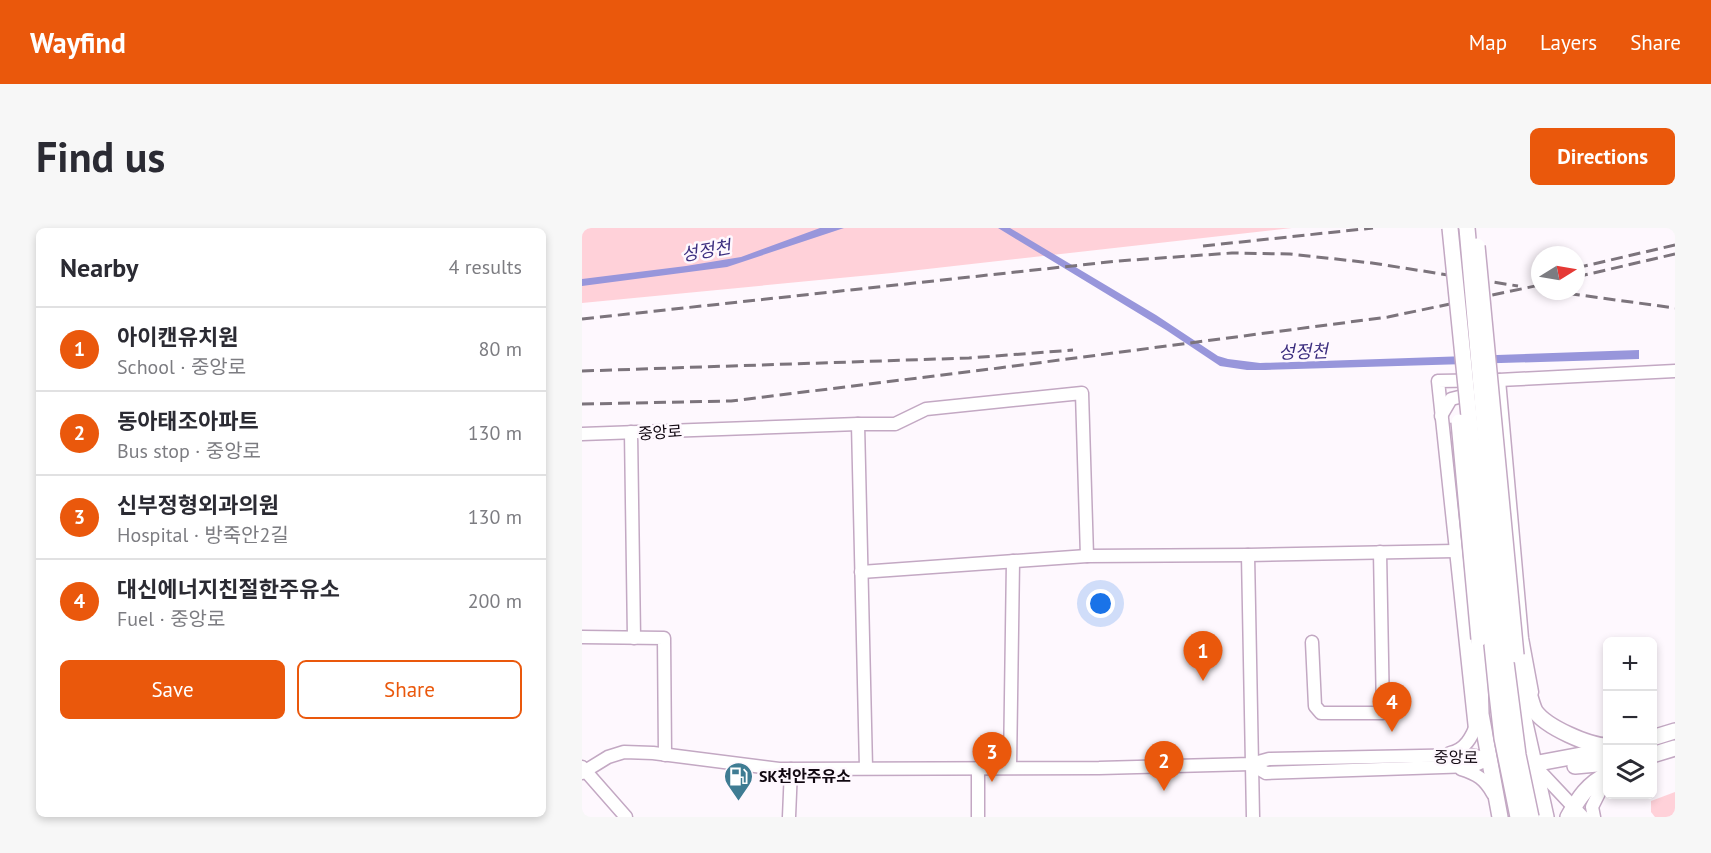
<!DOCTYPE html>
<meta charset="utf-8">
<style>
body{margin:0;font-family:"PT Sans","Noto Sans KR",sans-serif;background:#f7f7f7;color:#2b2b33}
.controls{position:absolute;right:18px;bottom:18px;display:grid;overflow:hidden;border-radius:9px;box-shadow:0 3px 9px #0003}
.controls button{width:54px;height:54px;display:grid;place-items:center;padding:0;border:0;border-bottom:2px solid #e1e1e2;background:#fff;color:#2b2b33;font:30px sans-serif}
.compass{position:absolute;left:949px;top:18px;width:54px;height:54px;border-radius:50%;background:#fff;box-shadow:0 3px 9px #0003;rotate:79deg}
.you{position:absolute;left:519px;top:376px;width:21px;height:21px;margin:-15px;border:4px solid #fff;border-radius:50%;background:#1a73e8;box-shadow:0 0 0 9px #1a73e833}
.badge{display:grid;place-items:center;width:39px;height:39px;border-radius:50%;background:#ea580c;color:#fff;font-size:20px;font-weight:700}
.pin{position:absolute;translate:-50% -50px;filter:drop-shadow(0 2px 3px #0008)}
.pin::after{content:'';position:absolute;top:32px;width:21px;height:18px;background:inherit;clip-path:polygon(0 0,100% 0,50% 100%)}
.list{margin:0;padding:0;list-style:none}
h2{display:flex;justify-content:space-between;align-items:center;height:78px;margin:0;padding:0 24px;font-size:26px}
h2 small{font-size:20px;font-weight:400;color:#7c7c81}
.list li{display:grid;grid-template-columns:39px 1fr auto;gap:18px;align-items:center;box-sizing:border-box;height:84px;padding:0 24px;border-top:2px solid #e1e1e2}
.list b{display:block;font-size:22px;white-space:nowrap}
.list p{margin:0;font-size:20px;white-space:nowrap;color:#7c7c81}
.list em{font-size:20px;font-style:normal;color:#7c7c81}
.actions{display:flex;gap:12px;padding:18px 24px}
.actions a{flex:1;padding:14px 0;border:2px solid #ea580c;border-radius:9px;text-align:center;font-size:21px;color:#ea580c}
.actions .main{background:#ea580c;color:#fff}
.icon{flex:none;width:33px;height:33px;fill:none;stroke:currentColor;stroke-width:2;stroke-linecap:round;stroke-linejoin:round}
.map{position:relative;flex:none;width:1093px;height:589px;overflow:hidden;border-radius:9px}
header{display:flex;align-items:center;gap:36px;box-sizing:border-box;height:84px;padding:0 30px;background:#ea580c;color:#fff}
header strong{font-size:28px}
nav{display:flex;gap:33px;margin-inline-start:auto;font-size:21px}
.intro{display:flex;align-items:center;justify-content:space-between;box-sizing:border-box;height:144px;padding:0 36px}
h1{margin:0;font-size:42px}
.button{padding:15px 27px;border-radius:9px;background:#ea580c;color:#fff;font-size:21px;font-weight:700}
main{display:flex;gap:36px;padding:0 36px}
aside{flex:1;background:#fff;border-radius:9px;box-shadow:0 3px 9px #0003}
.map>svg:first-child{display:block}
.green{fill:#ffd1d9}
.water{fill:#9896db}
.lines{fill:none;stroke-linecap:round;stroke-linejoin:round}
.minor-casing{stroke:#c3a8c3;stroke-width:15}
.major-casing{stroke:#c3a8c3;stroke-width:18}
.minor{stroke:#fff;stroke-width:12}
.major{stroke:#fff;stroke-width:15}
.rail{stroke:#7c747c;stroke-width:3;stroke-dasharray:12 6;stroke-linecap:butt}
.major-bridge-casing{stroke:#c3a8c3;stroke-width:18;stroke-linecap:butt}
.major-bridge{stroke:#fff;stroke-width:15}
.labels{text-anchor:middle;stroke-width:5;stroke-linejoin:round;paint-order:stroke}
.street-label{font-size:16px;fill:#110811;stroke:#fef8fe}
.poi-label{font-size:16px;font-weight:bold;fill:#110811;stroke:#fef8fe;text-anchor:start}
.water-label{font-size:18px;font-style:italic;fill:#3c2e7f;stroke:#fef8fe}
</style>
<header>
<strong>Wayfind</strong>
<nav><a>Map</a><a>Layers</a><a>Share</a></nav>
</header>
<div class="intro"><h1>Find us</h1><a class="button">Directions</a></div>
<main>
<aside>
<h2>Nearby<small>4 results</small></h2>
<ul class="list">
<li><span class="badge">1</span><div><b>아이캔유치원</b><p>School · 중앙로</p></div><em>80 m</em></li>
<li><span class="badge">2</span><div><b>동아태조아파트</b><p>Bus stop · 중앙로</p></div><em>130 m</em></li>
<li><span class="badge">3</span><div><b>신부정형외과의원</b><p>Hospital · 방죽안2길</p></div><em>130 m</em></li>
<li><span class="badge">4</span><div><b>대신에너지친절한주유소</b><p>Fuel · 중앙로</p></div><em>200 m</em></li>
</ul>
<div class="actions"><a class="main">Save</a><a>Share</a></div>
</aside>
<div class="map">
<svg width="1093" height="589" viewBox="0 0 1093 589">
<rect width="100%" height="100%" fill="#fef8fe"/>
<g class="green">
<polygon points="0,0 710,0 310,45 0,75"/>
<polygon points="1093,564 1093,589 1073,589 1069,584 1069,573"/>
</g>
<g class="water">
<polygon points="238,0 262,0 145,39 0,58 0,51 104,38 159,29"/>
<polygon points="416,0 428,0 574,87 636,128 646,131 678,135 1057,122 1057,131 683,142 665,142 638,138 584,102"/>
</g>
<g class="lines">
<defs>
<g id="minor">
<polyline points="912,155 917,152 940,410 950,464"/>
<polyline points="859,188 869,171 893,165"/>
<polyline points="276,196 284,540"/>
<polyline points="49,204 52,410"/>
<polyline points="0,206 276,196 313,196 344,181 500,165 505,328"/>
<polyline points="666,327 671,589"/>
<polyline points="279,344 505,328 666,327 873,323"/>
<polyline points="0,409 82,410 83,527"/>
<polyline points="730,414 733,478 739,485 801,485 798,324"/>
<polyline points="893,501 856,153 917,152 1093,143"/>
<path d="M868,525C883,522 890,509 895,495"/>
<polyline points="669,536 684,545 891,538 907,531"/>
<polyline points="952,537 1001,589"/>
<polyline points="0,539 44,589"/>
<polyline points="428,539 431,333"/>
<polyline points="396,540 396,589"/>
<path d="M879,541C895,546 903,551 911,566"/>
<polyline points="0,545 26,529 42,524 71,525 197,541 517,540 669,536 687,531 889,527 908,531"/>
<polyline points="207,589 209,541"/>
<polyline points="1012,589 1010,579 1026,547"/>
</g>
<g id="major">
<polyline points="897,411 899,486 918,589"/>
<polyline points="934,427 940,482 964,589"/>
<path d="M944,455C947,463 949,475 953,483C964,499 1007,518 1026,518"/>
<polyline points="1070,510 1093,503"/>
<polyline points="1070,527 1093,520"/>
<polyline points="941,535 951,536 1026,522"/>
<polyline points="993,538 1026,535"/>
<path d="M986,589C996,571 1006,555 1026,546"/>
</g>
</defs>
<use href="#minor" class="minor-casing"/>
<use href="#major" class="major-casing"/>
<use href="#minor" class="minor"/>
<use href="#major" class="major"/>
<g class="rail">
<polyline points="621,18 791,0"/>
<polyline points="994,40 1093,17"/>
<polyline points="994,49 1093,26"/>
<polyline points="968,63 1093,80"/>
<polyline points="0,91 536,33 650,25 708,26 790,35 936,58"/>
<polyline points="0,143 387,130 491,122"/>
<polyline points="0,176 149,173 417,140 806,89 958,57"/>
</g>
<defs>
<g id="major-bridge">
<polyline points="868,0 915,466 920,510 936,589"/>
<polyline points="885,0 922,419 936,527 949,589"/>
<polyline points="895,18 934,427"/>
<polyline points="877,194 897,411"/>
</g>
</defs>
<use href="#major-bridge" class="major-bridge-casing"/>
<use href="#major-bridge" class="major-bridge"/>
</g>
<defs>
<symbol id="fuel-pin" viewBox="-11 -11 22 30"><path d="M0 17L-7.5 6A9.5 9.5 0 1 1 7.5 6Z" fill="#3f7c93" stroke="#fef8fe"/><path d="M-5.5-6h7V0h2V4h1.3V-2.5L3-4.5l.8-.8L6-3V5H2.5V1h-1V6h-7ZM-4.2-4.7v3.2H.2V-4.7Z" fill="#fff"/></symbol>
</defs>
<g fill-rule="evenodd">
<use href="#fuel-pin" x="140" y="532" width="33" height="45"/>
</g>
<g class="labels">
<g class="street-label">
<text transform="translate(78 204) rotate(-4)" y="6">중앙로</text>
<text transform="translate(874 529) rotate(1)" y="6">중앙로</text>
</g>
<g class="poi-label">
<text x="177" y="554">SK천안주유소</text>
</g>
<g class="water-label">
<text transform="translate(124 23) rotate(-10)" y="6">성정천</text>
<text transform="translate(721 124) rotate(-2)" y="6">성정천</text>
</g>
</g>
</svg>
<div class="controls">
<button>+</button>
<button>−</button>
<button><svg class="icon" aria-label="layers" viewBox="0 0 24 24"><path d="M12 4l9 5-9 5-9-5zM3 14l9 5 9-5"/></svg></button>
</div>
<svg class="compass" viewBox="-18 -18 36 36"><path d="M0-13l5 13h-10z" fill="#e53935"/><path d="M0 13l5-13h-10z" fill="#7c7c81"/></svg>
<div class="you"></div>
<div class="pin badge" style="left:621px;top:453px">1</div>
<div class="pin badge" style="left:582px;top:563px">2</div>
<div class="pin badge" style="left:410px;top:554px">3</div>
<div class="pin badge" style="left:810px;top:504px">4</div>
</div>
</main>
